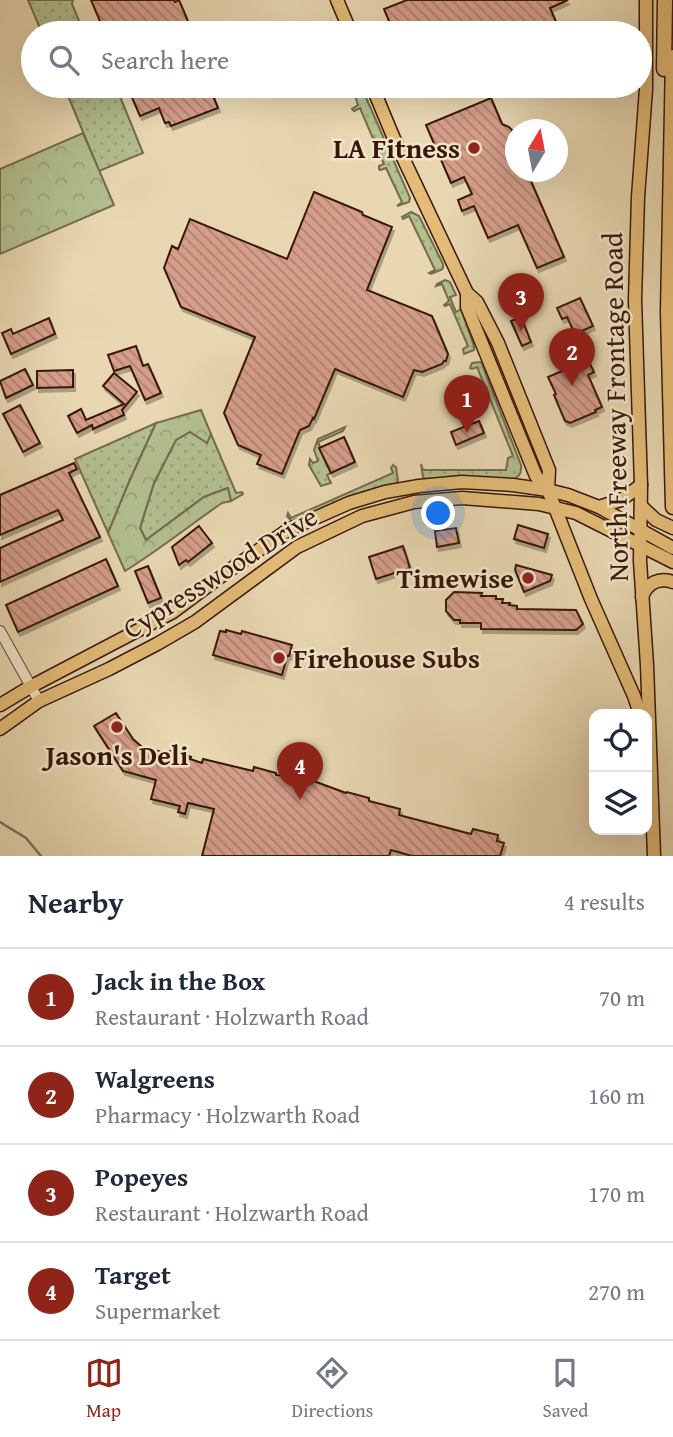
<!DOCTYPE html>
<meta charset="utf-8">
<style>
body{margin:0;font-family:"Gentium Book Plus",serif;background:#f2f2f3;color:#1f2937}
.controls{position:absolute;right:21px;bottom:21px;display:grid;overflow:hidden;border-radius:14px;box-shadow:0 7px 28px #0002}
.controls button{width:63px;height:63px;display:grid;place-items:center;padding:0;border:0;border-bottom:2px solid #e0e1e3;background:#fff;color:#1f2937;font:35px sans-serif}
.compass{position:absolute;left:505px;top:119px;width:63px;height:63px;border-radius:50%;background:#fff;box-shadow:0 7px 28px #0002;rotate:10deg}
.you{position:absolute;left:439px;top:514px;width:24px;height:24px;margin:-18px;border:5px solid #fff;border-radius:50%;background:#1a73e8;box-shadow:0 0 0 10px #1a73e833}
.badge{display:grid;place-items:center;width:46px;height:46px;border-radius:50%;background:#8f2418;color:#fff;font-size:23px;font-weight:700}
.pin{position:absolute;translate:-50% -58px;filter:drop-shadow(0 2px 4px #0008)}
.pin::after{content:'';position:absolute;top:37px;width:24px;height:21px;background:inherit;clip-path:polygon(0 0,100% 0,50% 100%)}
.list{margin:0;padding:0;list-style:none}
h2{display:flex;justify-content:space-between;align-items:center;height:91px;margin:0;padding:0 28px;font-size:30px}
h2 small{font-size:23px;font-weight:400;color:#747a83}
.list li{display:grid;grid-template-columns:46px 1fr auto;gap:21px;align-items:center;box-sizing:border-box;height:98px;padding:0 28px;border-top:2px solid #e0e1e3}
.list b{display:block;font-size:26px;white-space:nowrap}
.list p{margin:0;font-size:23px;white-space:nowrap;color:#747a83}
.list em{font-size:23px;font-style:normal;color:#747a83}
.icon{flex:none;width:38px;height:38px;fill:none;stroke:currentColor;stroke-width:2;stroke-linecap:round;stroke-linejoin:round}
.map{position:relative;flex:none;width:673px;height:856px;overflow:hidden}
.search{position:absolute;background:#fff;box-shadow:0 7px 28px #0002;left:21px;right:21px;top:21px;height:77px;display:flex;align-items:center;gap:18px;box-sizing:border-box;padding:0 24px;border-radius:38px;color:#747a83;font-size:26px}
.sheet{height:483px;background:#fff}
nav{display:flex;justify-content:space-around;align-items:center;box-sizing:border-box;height:98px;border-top:2px solid #e0e1e3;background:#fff;font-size:19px;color:#747a83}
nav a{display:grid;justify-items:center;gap:4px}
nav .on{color:#8f2418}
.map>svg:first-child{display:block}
.grass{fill:url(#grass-dots);stroke:#766b4b;stroke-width:2}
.forest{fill:url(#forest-crowns);stroke:#766b4b;stroke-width:2}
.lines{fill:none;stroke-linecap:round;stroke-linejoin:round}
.stream{stroke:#727967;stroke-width:2.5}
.building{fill:url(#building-back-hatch);stroke:#391707;stroke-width:2;filter:url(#shadow)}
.minor-casing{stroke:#654732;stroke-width:12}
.major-casing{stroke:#391707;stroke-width:15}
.highway-casing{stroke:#391707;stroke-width:17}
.minor{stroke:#f0e5cc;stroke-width:10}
.major{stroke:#e4bc78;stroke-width:12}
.highway{stroke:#e4bc78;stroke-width:14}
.poi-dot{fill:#8f2418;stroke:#f0e5cc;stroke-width:2.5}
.labels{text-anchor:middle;stroke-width:5;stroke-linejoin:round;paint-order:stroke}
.poi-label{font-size:28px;font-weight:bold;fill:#391707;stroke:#f0e5cc;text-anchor:end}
.street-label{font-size:28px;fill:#391707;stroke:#f0e5cc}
</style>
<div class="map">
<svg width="673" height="856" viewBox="0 0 673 856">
<defs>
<pattern id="grass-dots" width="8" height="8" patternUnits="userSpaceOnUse" patternTransform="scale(1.75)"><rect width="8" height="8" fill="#b2bf8f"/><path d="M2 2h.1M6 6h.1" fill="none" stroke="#9aa37a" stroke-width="1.8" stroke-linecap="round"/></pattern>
<pattern id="forest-crowns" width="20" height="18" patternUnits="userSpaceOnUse" patternTransform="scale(1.75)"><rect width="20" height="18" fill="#b2bf8f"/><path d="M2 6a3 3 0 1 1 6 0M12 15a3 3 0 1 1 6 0" fill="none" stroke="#9aa37a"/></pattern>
<pattern id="building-back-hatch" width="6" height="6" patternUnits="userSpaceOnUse" patternTransform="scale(1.75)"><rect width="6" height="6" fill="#d59e8a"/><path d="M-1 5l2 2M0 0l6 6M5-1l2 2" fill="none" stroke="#ae806f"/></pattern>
<filter id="shadow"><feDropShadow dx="2" dy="4" stdDeviation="0" flood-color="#0004"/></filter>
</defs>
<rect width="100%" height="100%" fill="#e8d7b1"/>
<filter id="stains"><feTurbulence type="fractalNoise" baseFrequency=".00286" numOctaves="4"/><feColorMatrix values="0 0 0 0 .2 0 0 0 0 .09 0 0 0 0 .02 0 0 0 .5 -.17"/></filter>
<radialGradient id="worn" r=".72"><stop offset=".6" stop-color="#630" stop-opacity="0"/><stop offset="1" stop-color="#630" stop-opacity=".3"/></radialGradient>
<g class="grass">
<polygon points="28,0 73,0 72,4 84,33 42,33"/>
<polygon points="64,86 108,86 119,94 143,153 99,171"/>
<polygon points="346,86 361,86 410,198 409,202 397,206 402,202 386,168 380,170 379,169 379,166 384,164 360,108 354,111 352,109 358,105 352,87 346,88"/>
<polygon points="411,212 419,216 443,264 443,268 441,270 431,274 429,273 435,270 411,220 409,216 403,219 402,217"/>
<polygon points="445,280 450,282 456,295 450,297 456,312 461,309 474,346 474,350 464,354 463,349 468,346 450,304 445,306 444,305 449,301 442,284 436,286 437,284"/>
<path d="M481,362L521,465C522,473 519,478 511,480L428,481L423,477L421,464L423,470H506L508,458L513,456L477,367L472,369L470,368L472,363Z"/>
<polygon points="156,423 129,482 108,533 75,459"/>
<polygon points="345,427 343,431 318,442 331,473 327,475 331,483 321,486 309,465 310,459 313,463 318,461 314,450 318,439"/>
<polygon points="190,432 207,442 211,434 236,493 242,492 243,494 231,501 227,488 204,497 146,540 140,528 154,483 176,440"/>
<polygon points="393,465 396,467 398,481 394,486 292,522 287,516 288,513 291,518 393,473 391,468"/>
</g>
<g class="forest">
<polygon points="83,133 114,205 0,254 0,169"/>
<path d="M201,410L211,434L207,443L190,432L176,440L154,483L140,528L146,540L204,497L228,488L231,501L222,503C190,525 159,550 125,571L108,533L129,482L156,423Z"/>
</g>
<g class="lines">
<polyline class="stream" points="0,822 26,838 41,856"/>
</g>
<g class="building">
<polygon points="91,0 174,0 175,2 179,0 193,33 105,33"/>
<polygon points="407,0 568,0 550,8 561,33 394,33 384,9"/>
<polygon points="127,86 209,86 218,108 171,126 169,122 165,123 159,108 140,116"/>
<polygon points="491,98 502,124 509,127 512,130 513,135 510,142 515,155 515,172 527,172 564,257 537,268 518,225 488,238 474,206 462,211 458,200 472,194 464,177 451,183 426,125"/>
<polygon points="314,192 362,212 363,215 392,227 367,290 432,316 448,354 446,361 444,361 442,364 422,372 414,370 403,397 335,369 314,419 313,418 309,426 300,430 282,474 257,464 261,455 238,445 224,413 255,337 181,307 164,268 172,246 178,249 190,219 287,259"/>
<polygon points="580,298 593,326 575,334 567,317 562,319 557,308"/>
<polygon points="521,317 531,342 522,346 511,321"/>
<polygon points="49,318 55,334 11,354 2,333 11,329 13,334"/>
<polygon points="136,346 143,366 148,364 161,393 145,400 130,366 114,371 108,355"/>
<polygon points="583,362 584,366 590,364 594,372 588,375 602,407 595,410 596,412 570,423 565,421 554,395 556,394 548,377"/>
<polygon points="25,369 33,385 6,398 0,381"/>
<polygon points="73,370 73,387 37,388 37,371"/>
<polygon points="114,373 137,392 122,410 124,415 93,429 92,425 77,433 68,416 81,409 86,420 124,404 103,386"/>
<polygon points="20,405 40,443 23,452 3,414"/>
<polygon points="479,421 484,433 456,445 451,432"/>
<polygon points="344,437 355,462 331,473 319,448"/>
<polygon points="74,463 77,469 69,473 100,537 0,582 0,548 63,520 58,510 0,535 0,495"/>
<polygon points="518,525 548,534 544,548 514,539"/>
<polygon points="199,526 212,543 188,562 186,560 179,565 172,547"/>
<polygon points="456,528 459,543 437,547 435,531"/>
<polygon points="403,546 410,568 376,579 369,557"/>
<polygon points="106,559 118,586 18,632 6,605"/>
<polygon points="516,565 552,575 550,581 524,592 515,570"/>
<polygon points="148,566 161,598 148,603 135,571"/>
<polygon points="454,592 482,593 481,596 496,596 496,599 503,599 502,603 510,603 509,605 517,606 517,609 576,610 583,624 576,630 481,629 481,623 460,623 460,620 454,620 446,611 446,600"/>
<polygon points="226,630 241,634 242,631 292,645 289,656 287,656 282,675 213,655 220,631 226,632"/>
<polygon points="116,713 133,739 142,747 170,754 170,751 191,757 190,759 202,763 203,759 253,771 254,767 276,773 276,775 311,780 346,793 347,792 369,798 369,801 400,809 399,815 471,834 473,829 498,835 497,841 504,843 500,856 412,856 391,850 389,856 202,856 214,809 188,803 185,814 178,812 180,806 151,799 156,780 123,771 94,726"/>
</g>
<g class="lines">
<defs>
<polyline id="minor" points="0,631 39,701"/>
<g id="major">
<polyline points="337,0 351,33"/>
<polyline points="646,0 646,89 638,197 635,300 641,485 640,561 647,665 654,856"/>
<polyline points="372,86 395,141 467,293 477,302 498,343 549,470 548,490"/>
<polyline points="467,293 467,307 529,459 536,476 548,490 591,599 634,696 640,714"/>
<polyline points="641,506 656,520 673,528"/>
<polyline points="599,507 621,500 641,485"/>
<path d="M642,597C647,583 659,577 673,582"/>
<polyline points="0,705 30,687 173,612 224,574 288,530 349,503 385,492 419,486 462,482 513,485 548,490 568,495 599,507 673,548"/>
<polyline points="0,729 39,701 109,669 157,644 195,622 297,547 362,516 414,502 462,498 539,504 576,513 673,562"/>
</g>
<g id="highway">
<polyline points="673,57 668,312 673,507"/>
<polyline points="664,69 665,0"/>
</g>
</defs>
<use href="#minor" class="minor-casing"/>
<use href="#major" class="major-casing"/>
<use href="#highway" class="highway-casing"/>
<use href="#minor" class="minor"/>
<use href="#major" class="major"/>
<use href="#highway" class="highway"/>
</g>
<g class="poi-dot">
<circle cx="474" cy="148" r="7"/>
<circle cx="528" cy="578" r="7"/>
<circle cx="279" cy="658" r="7"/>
<circle cx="117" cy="727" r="7"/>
</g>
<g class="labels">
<g class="poi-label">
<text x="460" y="158">LA Fitness</text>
<text x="514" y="588">Timewise</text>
<text x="293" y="668" text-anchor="start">Firehouse Subs</text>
<text x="117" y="765" text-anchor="middle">Jason's Deli</text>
</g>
<g class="street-label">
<text transform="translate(615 407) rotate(-91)" y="10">North Freeway Frontage Road</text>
<text transform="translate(220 572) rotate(-32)" y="10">Cypresswood Drive</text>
</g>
</g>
<rect width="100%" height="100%" filter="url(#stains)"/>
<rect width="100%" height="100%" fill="url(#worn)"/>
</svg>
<div class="controls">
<button><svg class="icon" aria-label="locate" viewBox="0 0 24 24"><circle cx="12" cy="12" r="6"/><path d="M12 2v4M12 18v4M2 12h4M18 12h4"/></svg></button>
<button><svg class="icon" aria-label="layers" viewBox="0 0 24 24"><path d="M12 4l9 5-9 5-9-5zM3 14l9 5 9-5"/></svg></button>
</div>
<svg class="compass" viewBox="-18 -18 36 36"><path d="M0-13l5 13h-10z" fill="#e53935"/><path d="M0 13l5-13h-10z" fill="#747a83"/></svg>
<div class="you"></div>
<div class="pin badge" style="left:467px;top:433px">1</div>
<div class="pin badge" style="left:572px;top:386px">2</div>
<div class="pin badge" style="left:521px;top:331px">3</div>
<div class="pin badge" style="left:300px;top:800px">4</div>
<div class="search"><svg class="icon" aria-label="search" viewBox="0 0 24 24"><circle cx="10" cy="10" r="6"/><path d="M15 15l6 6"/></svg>Search here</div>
</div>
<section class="sheet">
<h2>Nearby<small>4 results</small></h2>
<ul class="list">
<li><span class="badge">1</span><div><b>Jack in the Box</b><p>Restaurant · Holzwarth Road</p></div><em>70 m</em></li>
<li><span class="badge">2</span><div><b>Walgreens</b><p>Pharmacy · Holzwarth Road</p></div><em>160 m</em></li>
<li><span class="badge">3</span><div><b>Popeyes</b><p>Restaurant · Holzwarth Road</p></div><em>170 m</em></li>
<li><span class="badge">4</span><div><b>Target</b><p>Supermarket</p></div><em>270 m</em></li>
</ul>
</section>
<nav>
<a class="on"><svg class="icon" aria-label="map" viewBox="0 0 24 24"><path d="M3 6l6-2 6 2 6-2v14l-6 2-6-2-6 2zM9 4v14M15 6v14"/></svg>Map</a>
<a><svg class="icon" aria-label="directions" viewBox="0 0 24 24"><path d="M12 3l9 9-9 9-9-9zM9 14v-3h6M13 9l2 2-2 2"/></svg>Directions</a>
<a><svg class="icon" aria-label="saved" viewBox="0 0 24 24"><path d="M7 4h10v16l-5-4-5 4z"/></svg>Saved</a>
</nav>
